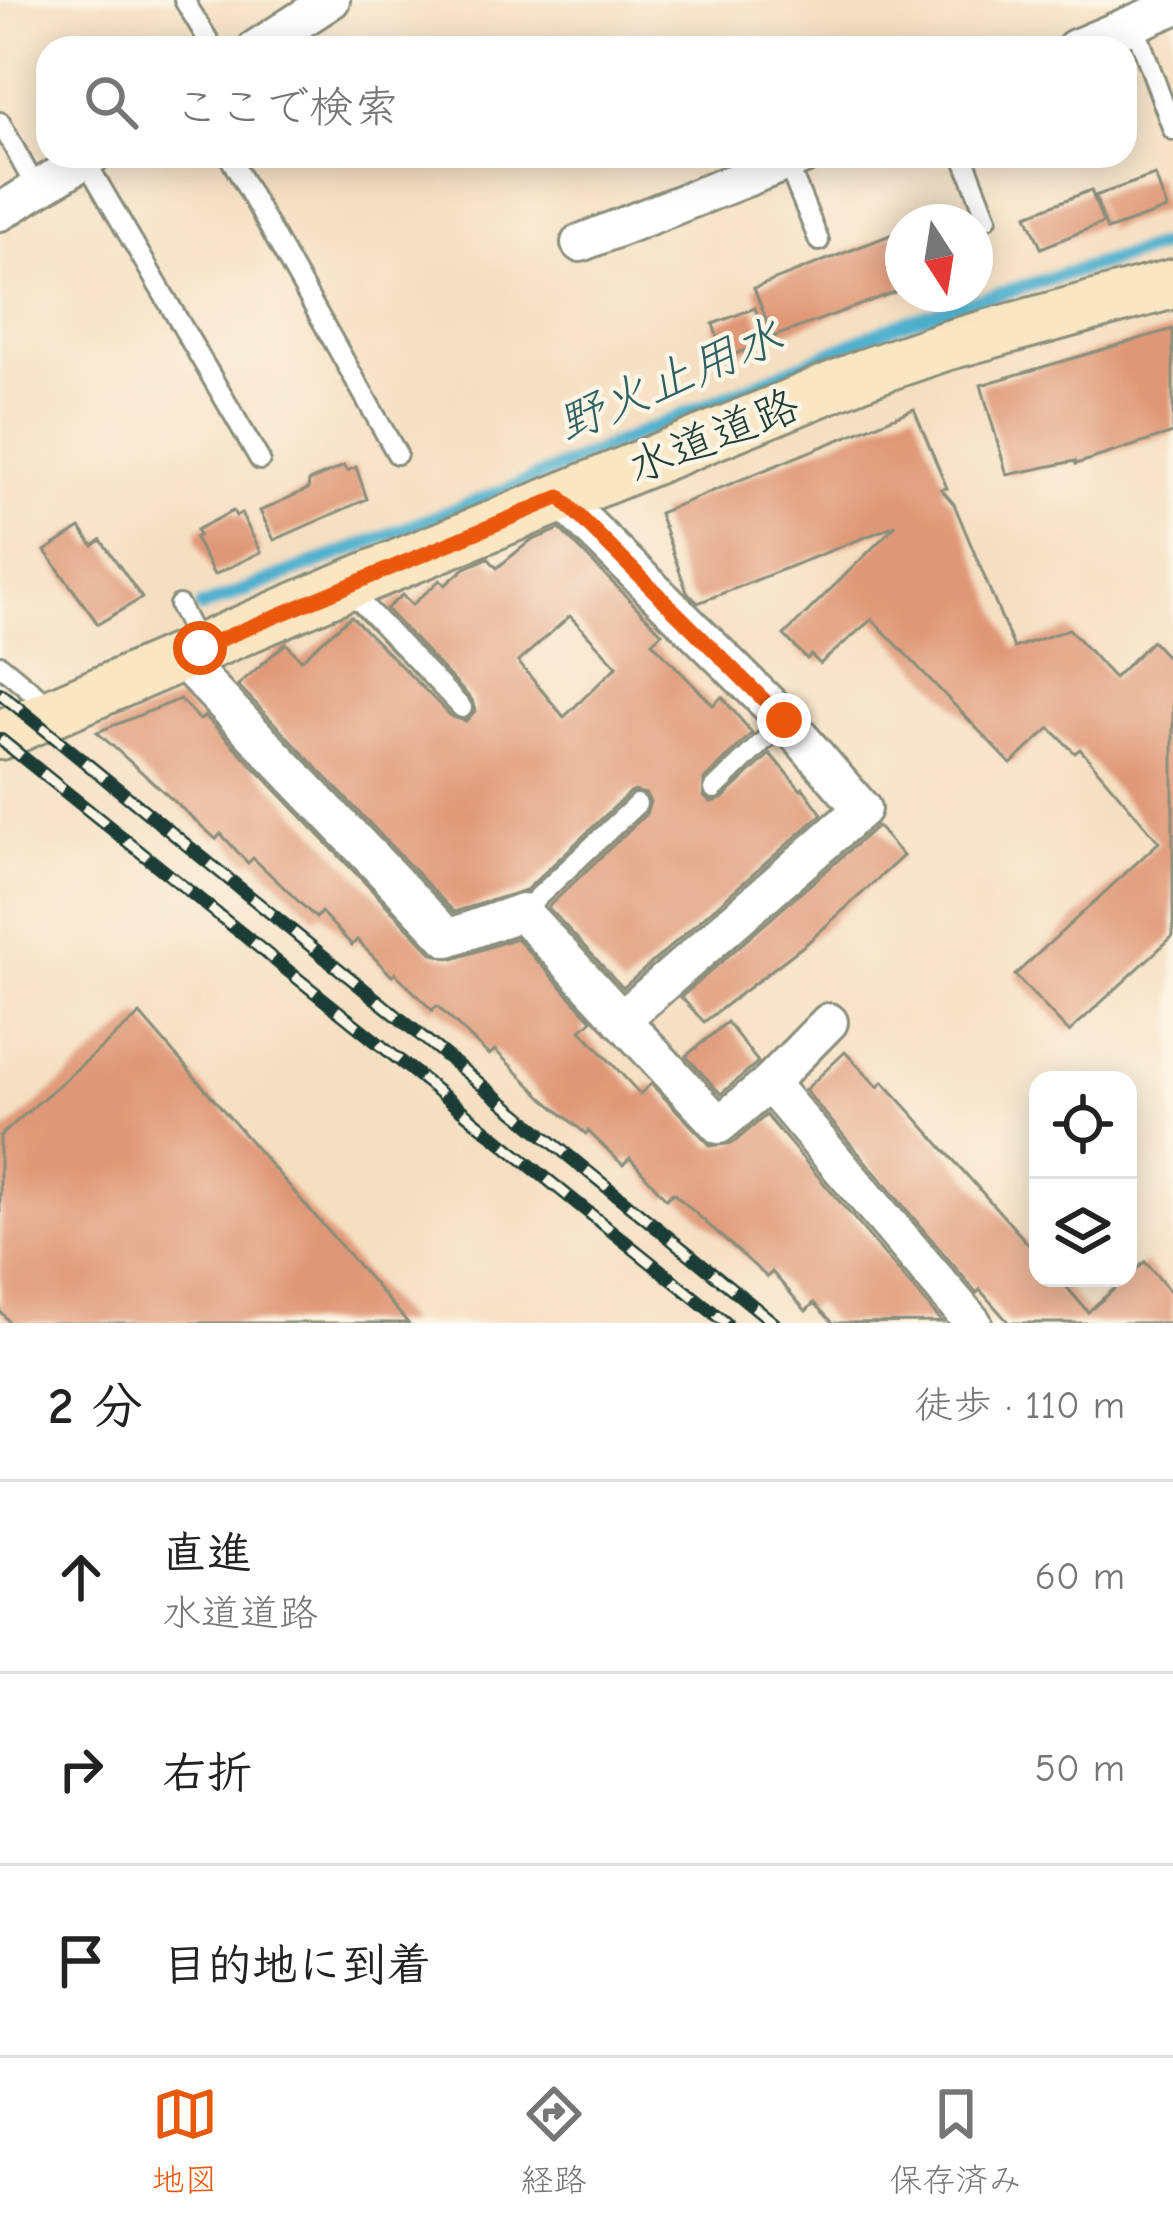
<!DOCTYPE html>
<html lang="ja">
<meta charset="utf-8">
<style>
body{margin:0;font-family:"Comic Neue","Klee One",sans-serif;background:#f6f6f6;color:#222}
.controls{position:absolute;right:36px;bottom:36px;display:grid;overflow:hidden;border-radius:24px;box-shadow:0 6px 30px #0003}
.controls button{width:108px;height:108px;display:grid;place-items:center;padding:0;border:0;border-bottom:3px solid #e0e0e0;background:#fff;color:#222;font:60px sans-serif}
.compass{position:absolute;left:885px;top:204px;width:108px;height:108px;border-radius:50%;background:#fff;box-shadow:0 6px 30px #0003;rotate:168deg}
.stop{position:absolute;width:36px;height:36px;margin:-27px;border:9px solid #ea580c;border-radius:50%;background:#fff}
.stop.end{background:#ea580c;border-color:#fff;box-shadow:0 3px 12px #0008}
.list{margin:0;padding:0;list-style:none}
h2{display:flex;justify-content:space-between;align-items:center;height:156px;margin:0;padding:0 48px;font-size:51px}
h2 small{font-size:39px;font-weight:400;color:#767676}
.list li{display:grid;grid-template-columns:78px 1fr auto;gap:36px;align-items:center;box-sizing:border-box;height:192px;padding:0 48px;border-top:3px solid #e0e0e0}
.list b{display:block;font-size:45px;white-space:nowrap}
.list p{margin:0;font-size:39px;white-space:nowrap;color:#767676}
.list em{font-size:39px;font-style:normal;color:#767676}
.icon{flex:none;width:66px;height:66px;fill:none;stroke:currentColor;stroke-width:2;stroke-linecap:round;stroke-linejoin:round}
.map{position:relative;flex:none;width:1173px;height:1323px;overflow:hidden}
.search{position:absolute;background:#fff;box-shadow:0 6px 30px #0003;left:36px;right:36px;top:36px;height:132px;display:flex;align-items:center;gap:30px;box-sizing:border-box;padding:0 42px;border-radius:36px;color:#767676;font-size:45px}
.sheet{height:732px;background:#fff}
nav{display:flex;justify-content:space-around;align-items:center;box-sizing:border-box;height:168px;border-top:3px solid #e0e0e0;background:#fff;font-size:33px;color:#767676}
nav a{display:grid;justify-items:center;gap:6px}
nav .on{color:#ea580c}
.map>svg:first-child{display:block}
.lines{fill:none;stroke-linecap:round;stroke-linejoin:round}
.stream{stroke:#4fb1ce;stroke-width:14}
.building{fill:#df9877;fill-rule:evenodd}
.lane-casing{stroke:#8a8e7b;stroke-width:24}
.street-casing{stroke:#8a8e7b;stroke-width:42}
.secondary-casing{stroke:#8a8e7b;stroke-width:54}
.lane{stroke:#fff;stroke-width:18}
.street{stroke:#fff;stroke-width:36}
.secondary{stroke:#f9e7c3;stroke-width:48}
.rail-casing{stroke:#1f3d34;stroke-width:14}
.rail{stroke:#fcf5e5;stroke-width:9;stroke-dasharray:27;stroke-linecap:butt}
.route{stroke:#ea580c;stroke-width:15}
.labels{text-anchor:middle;stroke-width:9;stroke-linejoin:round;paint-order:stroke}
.street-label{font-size:45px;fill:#1f3d34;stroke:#fcf5e5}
.water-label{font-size:48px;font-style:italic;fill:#2d6062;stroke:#fcf5e5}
</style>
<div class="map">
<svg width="1173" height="1323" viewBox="0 0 1173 1323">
<rect width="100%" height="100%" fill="#fcf5e5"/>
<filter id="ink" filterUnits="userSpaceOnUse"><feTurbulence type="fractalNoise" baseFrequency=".00833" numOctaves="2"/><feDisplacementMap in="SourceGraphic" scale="24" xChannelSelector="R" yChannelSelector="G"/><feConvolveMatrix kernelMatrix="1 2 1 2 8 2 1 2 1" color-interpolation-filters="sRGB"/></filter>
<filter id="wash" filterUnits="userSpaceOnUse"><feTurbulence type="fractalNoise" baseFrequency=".004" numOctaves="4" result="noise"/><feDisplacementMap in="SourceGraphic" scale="48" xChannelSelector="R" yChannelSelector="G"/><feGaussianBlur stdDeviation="2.7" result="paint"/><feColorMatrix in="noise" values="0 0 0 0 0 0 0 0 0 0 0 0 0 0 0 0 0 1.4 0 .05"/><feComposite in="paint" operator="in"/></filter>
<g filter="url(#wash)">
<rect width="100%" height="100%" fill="#f5dfc2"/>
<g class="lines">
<polyline class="stream" points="201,607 514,487 901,323 1173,242"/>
</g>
<g id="blocks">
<g class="building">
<polygon points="1155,175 1167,209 1107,230 1095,196"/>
<polygon points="1091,190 1103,223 1041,248 1027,215"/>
<polygon points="903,230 903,289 773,337 754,288"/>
<polygon points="755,308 767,342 724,358 713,324"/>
<polygon points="1173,329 1173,433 1076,464 1075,461 1007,475 981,385"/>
<polygon points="914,409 947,488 941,489 954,504 1014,648 1069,629 1114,678 1152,641 1173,663 1173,936 1069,1032 1015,975 1159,842 1080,749 1075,753 1050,728 1011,764 872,619 820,664 811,655 807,659 784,635 896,525 698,603 687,592 659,513"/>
<polygon points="344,466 347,471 356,467 367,499 274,540 260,511 308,489 309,481"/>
<polygon points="233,511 236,516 241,513 261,552 214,575 195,538 199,535 196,530"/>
<polygon points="80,528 93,546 101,540 142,598 98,624 45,551"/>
<path d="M560,529L662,633L652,642L713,705L722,697L752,733L704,780V797L711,802L722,799L770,754L801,790L803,788L822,814L623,988L548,907L646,814L650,802L646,794L635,791L628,794L526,890L454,912L238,685L286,643L301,660L351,616L452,717L466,721L475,711L472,700L386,609L402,595L412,605L440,580L445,585L465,568L488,558L497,568L530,541ZM570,616L617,666L564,717L518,662Z"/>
<polygon points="180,699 200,720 205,716 433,954 454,959 516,938 592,1020 581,1030 640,1094 651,1084 711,1146 733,1143 766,1115 942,1322 833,1323 814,1303 806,1311 772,1272 767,1277 673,1193 666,1199 630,1158 623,1165 588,1131 586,1134 543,1098 495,1050 489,1055 437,1006 432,1010 395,973 392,976 357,940 352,945 321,912 316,918 253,858 248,863 221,834 216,839 97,732"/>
<polygon points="877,826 903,856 807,943 704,1022 681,997"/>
<polygon points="140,1014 408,1323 10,1323 0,1311 0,1136"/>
<polygon points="727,1022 758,1062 721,1094 686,1056"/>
<polygon points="845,1052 878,1087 883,1082 908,1109 1038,1255 1038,1278 1059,1278 1088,1312 1145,1262 1173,1295 1173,1323 1009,1323 980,1290 977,1293 805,1090"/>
</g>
</g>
</g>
<g filter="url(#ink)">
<use href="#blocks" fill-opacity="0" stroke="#8a8e7b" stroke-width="3"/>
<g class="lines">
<defs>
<g id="lane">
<polyline points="184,0 213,48"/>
<polyline points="1134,23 1173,130"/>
<polyline points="0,122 37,190"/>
<polyline points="229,156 397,454"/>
<polyline points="963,156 987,218"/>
<polyline points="85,160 260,460"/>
<polyline points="787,162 819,241"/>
<polyline points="348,589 462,708"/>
<polyline points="179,605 200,648"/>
<polyline points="0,665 52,708"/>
<polyline points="714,789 785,720"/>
<polyline points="522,912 637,804"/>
</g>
<g id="street">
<polyline points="257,48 331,0"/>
<polyline points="1075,48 1173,7"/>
<polyline points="0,212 91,156"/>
<polyline points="580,243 802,156"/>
<polyline points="559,497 785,720 862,809 621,1020"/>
<polyline points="180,657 448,938 522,912 719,1125 769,1083"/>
<polyline points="829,1022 769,1083 973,1323"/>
</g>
<polyline id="secondary" points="0,735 345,586 866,373 945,346 1173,284"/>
</defs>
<use href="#lane" class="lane-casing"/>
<use href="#street" class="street-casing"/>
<use href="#secondary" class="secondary-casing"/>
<use href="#lane" class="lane"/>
<use href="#street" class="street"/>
<use href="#secondary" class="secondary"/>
<defs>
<g id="rail">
<polyline points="0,693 774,1323"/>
<polyline points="0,739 726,1323"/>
</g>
</defs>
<use href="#rail" class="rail-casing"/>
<use href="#rail" class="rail"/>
</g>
</g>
<g class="lines" filter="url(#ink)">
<polyline class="route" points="200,648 560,497 784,720"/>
</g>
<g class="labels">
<g class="street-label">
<text transform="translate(713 435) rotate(-22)" y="16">水道道路</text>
</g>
<g class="water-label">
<text transform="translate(669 379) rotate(-23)" y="17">野火止用水</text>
</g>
</g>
</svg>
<div class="controls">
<button><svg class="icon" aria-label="locate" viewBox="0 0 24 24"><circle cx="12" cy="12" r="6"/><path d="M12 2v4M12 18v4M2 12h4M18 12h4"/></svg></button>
<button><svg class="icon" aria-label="layers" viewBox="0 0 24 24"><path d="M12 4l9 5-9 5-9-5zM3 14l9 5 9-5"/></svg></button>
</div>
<svg class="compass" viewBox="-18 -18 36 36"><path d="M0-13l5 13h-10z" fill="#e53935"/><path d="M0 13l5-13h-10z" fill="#767676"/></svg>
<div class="stop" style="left:200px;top:648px"></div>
<div class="stop end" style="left:784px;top:720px"></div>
<div class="search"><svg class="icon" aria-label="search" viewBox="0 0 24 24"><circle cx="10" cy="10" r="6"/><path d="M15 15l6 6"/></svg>ここで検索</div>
</div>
<section class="sheet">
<h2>2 分<small>徒歩 · 110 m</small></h2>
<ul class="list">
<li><svg class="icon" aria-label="ahead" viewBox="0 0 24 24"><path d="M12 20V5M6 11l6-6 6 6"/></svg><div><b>直進</b><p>水道道路</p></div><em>60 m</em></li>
<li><svg class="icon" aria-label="right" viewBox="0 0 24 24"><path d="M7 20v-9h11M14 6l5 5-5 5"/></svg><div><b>右折</b></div><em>50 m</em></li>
<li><svg class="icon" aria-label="arrive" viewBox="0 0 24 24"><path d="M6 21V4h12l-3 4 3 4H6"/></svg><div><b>目的地に到着</b></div></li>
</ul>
</section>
<nav>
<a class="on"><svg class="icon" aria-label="map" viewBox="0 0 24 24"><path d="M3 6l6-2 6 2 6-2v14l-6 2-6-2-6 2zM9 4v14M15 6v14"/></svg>地図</a>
<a><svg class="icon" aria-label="directions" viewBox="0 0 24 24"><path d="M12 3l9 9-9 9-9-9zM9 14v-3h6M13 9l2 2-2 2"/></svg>経路</a>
<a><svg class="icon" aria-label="saved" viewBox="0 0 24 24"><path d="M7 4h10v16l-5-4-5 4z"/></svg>保存済み</a>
</nav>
